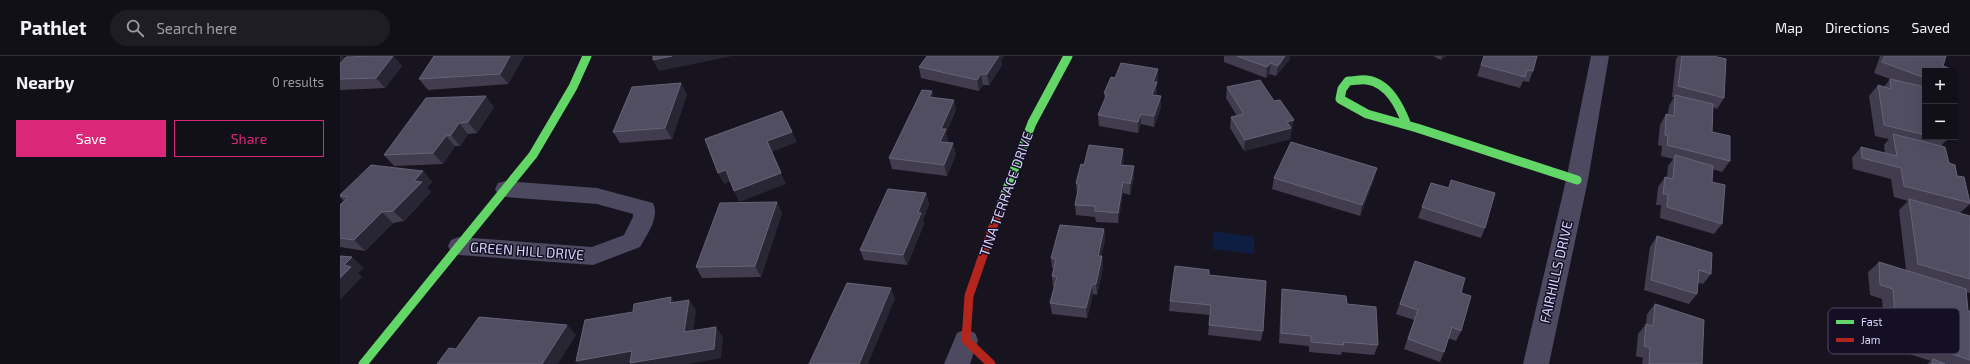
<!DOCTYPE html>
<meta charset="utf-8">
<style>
body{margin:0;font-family:"Exo 2",sans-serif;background:#1e1d24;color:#f1f3f6}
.controls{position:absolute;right:12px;top:12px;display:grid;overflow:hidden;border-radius:0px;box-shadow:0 4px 16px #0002}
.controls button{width:36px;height:36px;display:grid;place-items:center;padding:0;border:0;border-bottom:1px solid #302f36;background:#110f17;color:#f1f3f6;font:20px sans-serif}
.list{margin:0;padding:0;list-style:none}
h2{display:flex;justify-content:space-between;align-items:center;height:52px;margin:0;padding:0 16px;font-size:17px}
h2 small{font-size:13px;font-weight:400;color:#9c9ca1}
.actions{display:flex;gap:8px;padding:12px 16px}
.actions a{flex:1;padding:9px 0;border:1px solid #db2777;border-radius:0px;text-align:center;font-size:14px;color:#db2777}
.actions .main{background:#db2777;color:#fff}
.icon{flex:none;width:22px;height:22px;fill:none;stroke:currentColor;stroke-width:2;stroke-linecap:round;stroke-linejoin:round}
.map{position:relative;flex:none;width:1630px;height:308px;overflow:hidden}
header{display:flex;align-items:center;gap:24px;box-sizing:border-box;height:56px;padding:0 20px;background:#110f17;border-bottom:1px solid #302f36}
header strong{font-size:19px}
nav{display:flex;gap:22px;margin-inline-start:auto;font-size:14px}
.search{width:280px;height:36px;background:#1e1d24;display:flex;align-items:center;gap:10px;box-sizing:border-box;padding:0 14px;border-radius:22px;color:#9c9ca1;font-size:15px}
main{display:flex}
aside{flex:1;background:#110f17}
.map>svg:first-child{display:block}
.water{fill:#0e1e42}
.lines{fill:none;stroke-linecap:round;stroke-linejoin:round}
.street{fill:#4c4960;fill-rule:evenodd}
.fast{stroke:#63d668;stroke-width:9}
.jam{stroke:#b3261e;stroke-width:9}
.wall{fill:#413d4f}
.shaded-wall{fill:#292634}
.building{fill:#514e62;stroke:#67637a}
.labels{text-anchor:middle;stroke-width:3;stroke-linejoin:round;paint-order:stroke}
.street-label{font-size:14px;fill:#dbd4fe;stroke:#140f24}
.key{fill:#140f24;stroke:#504a65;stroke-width:1}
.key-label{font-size:11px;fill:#dbd4fe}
</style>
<header>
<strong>Pathlet</strong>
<div class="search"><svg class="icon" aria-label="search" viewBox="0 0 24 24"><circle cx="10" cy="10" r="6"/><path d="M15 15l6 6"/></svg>Search here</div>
<nav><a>Map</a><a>Directions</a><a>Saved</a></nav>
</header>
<main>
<aside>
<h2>Nearby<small>0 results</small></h2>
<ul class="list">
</ul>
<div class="actions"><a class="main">Save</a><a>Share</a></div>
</aside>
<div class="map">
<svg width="1630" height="308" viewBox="0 0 1630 308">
<rect width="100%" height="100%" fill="#17141f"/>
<polygon class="water" points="874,175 914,181 914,198 872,193"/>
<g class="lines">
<g class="street">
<polygon points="1251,0 1269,0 1248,124 1209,308 1183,308 1226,124"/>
<path d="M166,125L257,132L313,147C320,161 307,179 300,191L253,209L119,199L111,196L108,190L111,184L119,181L252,191L284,179L293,161V158L257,148L166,141L158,139L155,133L158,127Z"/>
<polygon points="626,273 635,277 638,284 630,308 604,308 617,277"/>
</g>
<g class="fast">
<path d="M1067,69C1060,51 1049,27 1027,24C1021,23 1014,25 1008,25L1002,33L1000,43L1027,58L1077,72L1237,124"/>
<polyline points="658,156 692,67 728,0"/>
<polyline points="23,308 193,99 233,31 247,0"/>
</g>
<polyline class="jam" points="651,308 626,284 629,240 658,156"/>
</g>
<g class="wall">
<polygon points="0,0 2,0 5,3 62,10 45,32 0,34"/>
<polygon points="184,0 168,28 88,34 79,23"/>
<polygon points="587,0 664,0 661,4 662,9 649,29 643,29 639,35 581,22 579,11"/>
<polygon points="884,0 950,0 950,3 936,20 929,18 926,22 884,6"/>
<polygon points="1093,0 1106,0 1101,4"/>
<polygon points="1144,0 1193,15 1189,26 1183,25 1180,32 1137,20"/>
<polygon points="1338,0 1373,0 1384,42 1377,53 1373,51 1372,76 1390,105 1382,116 1372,113 1372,126 1382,168 1374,178 1320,162 1321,149 1316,149 1318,131 1325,121 1327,121 1328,110 1333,103 1321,100 1322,90 1318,89 1320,69 1326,58 1328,58 1329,50 1334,41 1332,41 1336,3"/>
<polygon points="1540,0 1606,0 1585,15 1585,81 1609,81 1601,90 1609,107 1617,120 1630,148 1620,157 1630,160 1630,237 1626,236 1628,255 1630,255 1630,308 1587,308 1591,305 1566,297 1565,276 1544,269 1542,243 1530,239 1528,216 1539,206 1566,214 1559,154 1568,145 1554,141 1551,123 1513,113 1512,102 1521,91 1545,97 1544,89 1549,83 1535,80 1529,40 1538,29 1544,31 1550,23 1534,17"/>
<polygon points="818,13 818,24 817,27 817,37 816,39 821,40 821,51 814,71 801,68 798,77 759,70 758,59 765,44 764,37 775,22"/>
<polygon points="887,31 952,75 951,76 950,83 904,95 890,72 891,61 897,60 886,42"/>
<polygon points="592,35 593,42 616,54 606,77 608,84 607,87 616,98 607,120 552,113 549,102"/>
<polygon points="347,38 332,83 280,87 273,76"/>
<polygon points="154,51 137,77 128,78 120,90 115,90 103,108 54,110 44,99"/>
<polygon points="784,103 782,109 794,110 794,121 790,139 783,137 778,167 756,166 755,161 736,159 735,149 737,138 736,127 744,109"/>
<polygon points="83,115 92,126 87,132 91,136 64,165 53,167 25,195 0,191 0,149 4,145 0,141 0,139"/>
<polygon points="934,122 1034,123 1020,160 932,133"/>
<polygon points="1111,124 1145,172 1141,182 1078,162 1091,127 1108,132"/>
<polygon points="586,137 589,148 583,164 584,168 567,209 524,204 520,194"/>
<polygon points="442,157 421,221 362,222 356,211"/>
<polygon points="764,173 765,184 761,200 762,200 763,211 757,239 753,238 747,262 712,258 710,247 714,231 713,231 712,220 714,212 712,212 711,202"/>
<polygon points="1317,180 1371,218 1363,228 1358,227 1357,238 1349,248 1304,234 1310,191"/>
<polygon points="1075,205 1121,237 1121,275 1116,285 1108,282 1104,296 1100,306 1064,293 1074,264 1056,258"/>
<polygon points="869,219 923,275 921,285 868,279 870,259 829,255 830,245"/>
<polygon points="942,233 1007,248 1038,289 1034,299 1002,296 1001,299 969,296 969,290 939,287 941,243"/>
<polygon points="1315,248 1362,308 1302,308 1303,302 1296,300 1298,278 1306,268 1307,258"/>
</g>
<g class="shaded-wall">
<polygon points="1,0 2,0 11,10 0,13 0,1"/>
<polygon points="53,0 54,0 62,10 45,32 36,22"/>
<polygon points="170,0 184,0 168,28 160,18"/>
<polygon points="332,0 392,0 319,15 313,4"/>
<polygon points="657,0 664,0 661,4 662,9 649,29 647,18"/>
<polygon points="945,0 950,0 950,3 936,20 938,10"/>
<polygon points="1102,0 1106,0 1101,4"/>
<polygon points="931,7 929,18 926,22 927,11"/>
<polygon points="818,13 818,24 817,27 817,37 812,50 813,26"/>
<polygon points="641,18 643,29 639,35 637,24"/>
<polygon points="341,27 347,38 332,83 325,72"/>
<polygon points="592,35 594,46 589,41"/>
<polygon points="146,40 154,51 137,77 128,66"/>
<polygon points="821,40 821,51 814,71 814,60"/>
<polygon points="614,44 616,54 606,77 608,84 603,97 600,86 601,73"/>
<polygon points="801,58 801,68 798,77 798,66"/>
<polygon points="954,64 952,75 951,76 950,83 904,95 905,84 947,66"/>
<polygon points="119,67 128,78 120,90 111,79"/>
<polygon points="452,76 457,86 432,96 446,128 399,146 394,135 427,85"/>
<polygon points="106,80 115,90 103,108 93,97"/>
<polygon points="613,87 616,98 607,120 604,109"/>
<polygon points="783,93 784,103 780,120 780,109"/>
<polygon points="794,110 794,121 790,139 790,128"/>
<polygon points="1037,112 1034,123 1020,160 1022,149"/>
<polygon points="386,114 391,125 384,128 378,117"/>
<polygon points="83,115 92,126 87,132 91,136 64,165 53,155 74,125"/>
<polygon points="783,126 783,137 778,167 778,157"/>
<polygon points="586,137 589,148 583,164 584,168 567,209 563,199 578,156"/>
<polygon points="437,146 442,157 421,221 415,210"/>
<polygon points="42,156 53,167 25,195 14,184"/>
<polygon points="764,173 765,184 759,210 758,200"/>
<polygon points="762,200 763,211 757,239 756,228"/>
<polygon points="12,201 24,212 18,217 22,221 0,244 0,222 4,209"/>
<polygon points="752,228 753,238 747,262 746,252"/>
<polygon points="551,232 555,243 528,308 519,308"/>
<polygon points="331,241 338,252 330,247"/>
<polygon points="349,244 356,254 352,286 344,276"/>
<polygon points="227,269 236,279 218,308 202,308"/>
<polygon points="376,271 383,281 381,302 349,308 291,308 290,307"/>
<polygon points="292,295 301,305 285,308 238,308 236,305"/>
</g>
<g class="building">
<polygon points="31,0 53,0 36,22 0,23 0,7 1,7 6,1"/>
<polygon points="94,0 170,0 160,18 79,23"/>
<polygon points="313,0 332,0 313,4"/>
<polygon points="587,0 659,0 647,18 641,18 637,24 579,11"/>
<polygon points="897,0 945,0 938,10 931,7 927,11"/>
<polygon points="1144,0 1197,0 1193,15 1187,14 1185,21 1141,9"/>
<polygon points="1342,0 1373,0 1386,3 1384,42 1338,30"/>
<polygon points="1545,0 1606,0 1603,10 1611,13 1610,15 1585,15 1585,22 1542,6"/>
<polygon points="781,7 818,13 813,26 817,26 812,39 821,40 814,60 801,58 798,66 758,59 767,38 764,37 771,21 775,22"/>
<polygon points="1550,23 1585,31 1585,79 1544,69 1538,29 1551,33"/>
<polygon points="920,24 934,45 940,44 954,64 947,66 951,72 905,84 891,61 904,58 887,31"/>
<polygon points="341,27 325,72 273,76 292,31"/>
<polygon points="582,34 592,35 589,41 614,44 601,73 606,73 600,86 613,87 604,109 549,102"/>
<polygon points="1335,39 1373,48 1372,76 1390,80 1390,105 1327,89 1328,80 1325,79 1326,58 1334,60"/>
<polygon points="146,40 128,66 119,67 111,79 106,80 93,97 44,99 86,42"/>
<polygon points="442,55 452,76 427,85 441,117 394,135 386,114 378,117 365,83"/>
<polygon points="1553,78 1605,91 1609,107 1615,109 1617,120 1624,121 1630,147 1564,130 1561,112 1522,102 1521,91 1557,100"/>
<polygon points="1594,81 1606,81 1607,84"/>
<polygon points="951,86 1037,112 1022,149 934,122"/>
<polygon points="749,89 783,93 780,109 794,110 790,128 783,126 778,157 755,155 755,150 735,149 739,129 736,127 741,108 744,109"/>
<polygon points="1335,99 1373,110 1372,126 1385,129 1382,168 1327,151 1328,138 1323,138 1325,121 1333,123"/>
<polygon points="31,109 83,115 74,125 82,126 53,155 42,156 14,184 0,182 0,149 8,141 0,140 0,139"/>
<polygon points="1111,124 1155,137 1145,172 1082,151 1091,127 1109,132"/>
<polygon points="548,133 586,137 578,156 581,157 563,199 520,194"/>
<polygon points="1569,143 1630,160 1630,223 1578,208"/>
<polygon points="437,146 415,210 356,211 380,147"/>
<polygon points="720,169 764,173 758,200 762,200 756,228 752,228 746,252 710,247 717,221 712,220 716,203 711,202"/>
<polygon points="1317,180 1372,197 1371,218 1359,214 1357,238 1311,224"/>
<polygon points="0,200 12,201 4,209 11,211 0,222"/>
<polygon points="1075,205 1125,222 1121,237 1131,240 1121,275 1112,271 1104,296 1068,283 1078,254 1060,248"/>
<polygon points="1539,206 1626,233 1628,255 1630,255 1630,304 1578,287 1577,265 1555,259 1553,233 1540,229"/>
<polygon points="835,210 869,214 869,219 926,225 923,275 869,269 871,249 830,245"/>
<polygon points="507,227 551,232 519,308 469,308"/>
<polygon points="942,233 1006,240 1007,248 1036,251 1038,289 1003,286 1004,289 971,286 971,280 941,277"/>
<polygon points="331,241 330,247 349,244 344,276 376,271 374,293 290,307 292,295 236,305 245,264 293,256 294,248"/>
<polygon points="1315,248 1364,264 1362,308 1309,308 1310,292 1304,290 1306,268 1313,270"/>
<polygon points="139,261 227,269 202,308 97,308 109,292 116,293"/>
<polygon points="1593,303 1605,308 1592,308"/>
</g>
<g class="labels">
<g class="street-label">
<text transform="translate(666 138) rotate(-70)" y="5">TINA TERRACE DRIVE</text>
<text transform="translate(187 195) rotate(4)" y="5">GREEN HILL DRIVE</text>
<text transform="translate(1216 216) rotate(-77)" y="5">FAIRHILLS DRIVE</text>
</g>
</g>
<rect x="1488" y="252" width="132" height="46" rx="6" class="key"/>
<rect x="1496" y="264" width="18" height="4" fill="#63d668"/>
<rect x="1496" y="282" width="18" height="4" fill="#b3261e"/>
<g class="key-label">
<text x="1521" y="270">Fast</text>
<text x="1521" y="288">Jam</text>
</g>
</svg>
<div class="controls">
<button>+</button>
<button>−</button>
</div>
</div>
</main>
